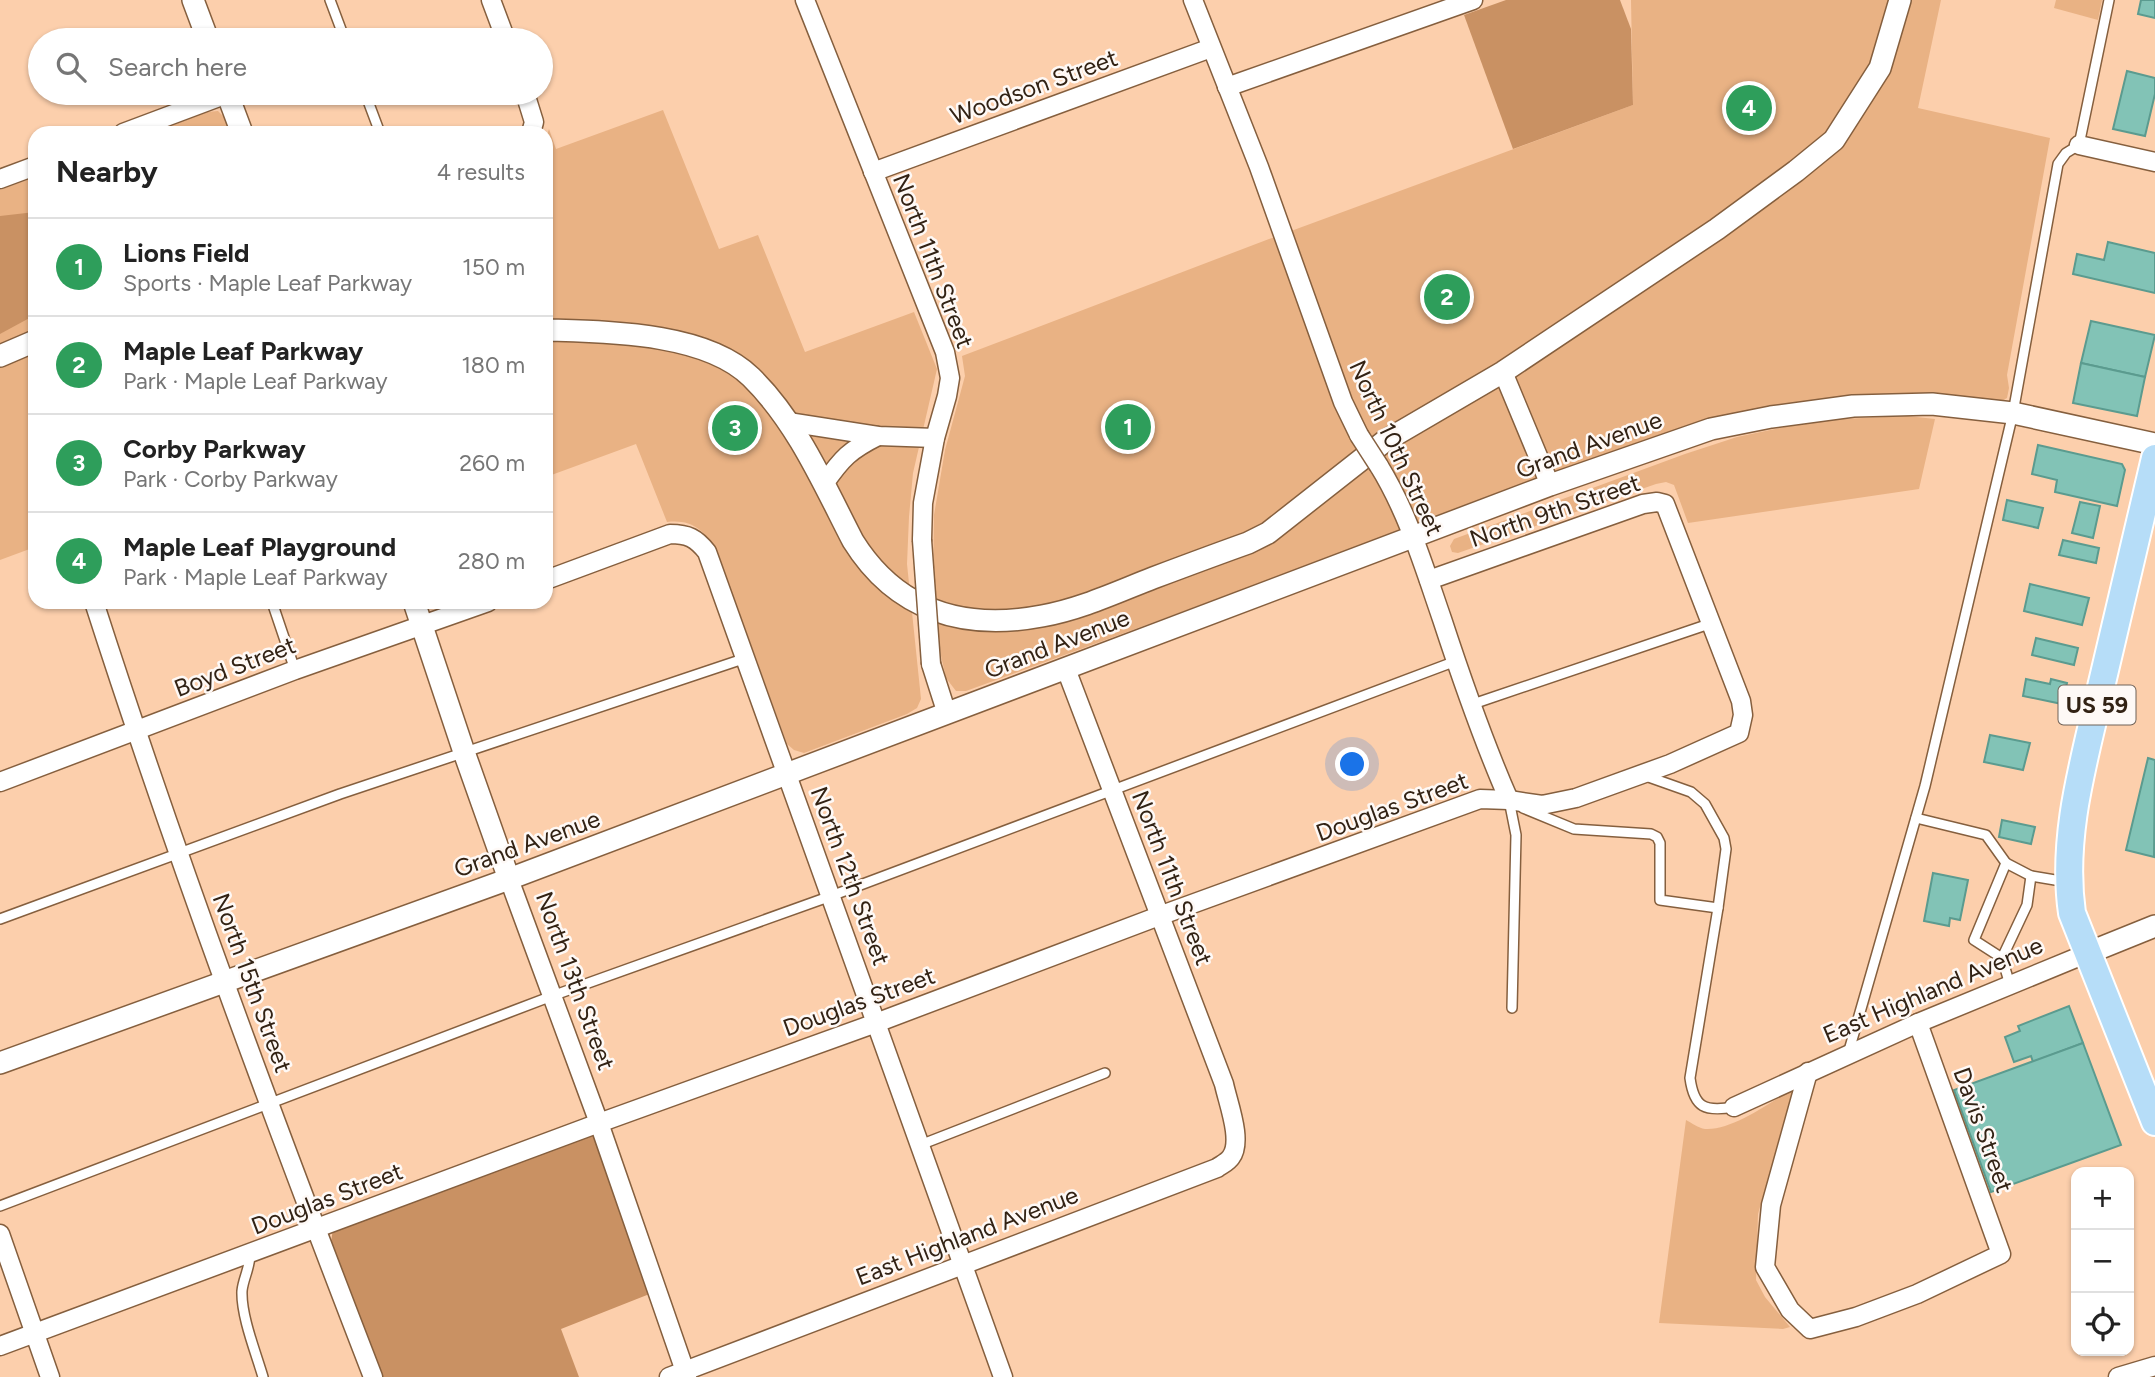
<!DOCTYPE html>
<meta charset="utf-8">
<style>
body{margin:0;font-family:Figtree,sans-serif;background:#f2f2f2;color:#222}
.controls{position:absolute;right:21px;bottom:21px;display:grid;overflow:hidden;border-radius:14px;box-shadow:0 2px 5px #0004}
.controls button{width:63px;height:63px;display:grid;place-items:center;padding:0;border:0;border-bottom:2px solid #e0e0e0;background:#fff;color:#222;font:35px sans-serif}
.you{position:absolute;left:1353px;top:765px;width:24px;height:24px;margin:-18px;border:5px solid #fff;border-radius:50%;background:#1a73e8;box-shadow:0 0 0 10px #1a73e833}
.badge{display:grid;place-items:center;width:46px;height:46px;border-radius:50%;background:#2273a4;color:#fff;font-size:23px;font-weight:700}
.pin{position:absolute;translate:-50% -50%;border:4px solid #fff;box-shadow:0 2px 7px #0006}
.list{margin:0;padding:0;list-style:none}
h2{display:flex;justify-content:space-between;align-items:center;height:91px;margin:0;padding:0 28px;font-size:30px}
h2 small{font-size:23px;font-weight:400;color:#767676}
.list li{display:grid;grid-template-columns:46px 1fr auto;gap:21px;align-items:center;box-sizing:border-box;height:98px;padding:0 28px;border-top:2px solid #e0e0e0}
.list b{display:block;font-size:26px;white-space:nowrap}
.list p{margin:0;font-size:23px;white-space:nowrap;color:#767676}
.list em{font-size:23px;font-style:normal;color:#767676}
.icon{flex:none;width:38px;height:38px;fill:none;stroke:currentColor;stroke-width:2;stroke-linecap:round;stroke-linejoin:round}
.map{position:relative;flex:none;width:2155px;height:1377px;overflow:hidden}
.search{position:absolute;background:#fff;box-shadow:0 2px 5px #0004;left:28px;top:28px;width:525px;height:77px;display:flex;align-items:center;gap:18px;box-sizing:border-box;padding:0 24px;border-radius:38px;color:#767676;font-size:26px}
.panel{position:absolute;background:#fff;box-shadow:0 2px 5px #0004;left:28px;top:126px;width:525px;height:483px;border-radius:21px}
.map>svg:first-child{display:block}
.green{fill:#e9b284}
.forest{fill:#c99163}
.building{fill:#82c3b6;stroke:#5b9b8f;stroke-width:2}
.lines{fill:none;stroke-linecap:round;stroke-linejoin:round}
.service-casing{stroke:#855f3e;stroke-width:12}
.minor-casing{stroke:#855f3e;stroke-width:21}
.tertiary-casing{stroke:#855f3e;stroke-width:24}
.primary-casing{stroke:#fff;stroke-width:30}
.service{stroke:#fff;stroke-width:9}
.minor{stroke:#fff;stroke-width:18}
.tertiary{stroke:#fff;stroke-width:21}
.primary{stroke:#b6ddf8;stroke-width:26}
.minor-bridge-casing{stroke:#855f3e;stroke-width:21;stroke-linecap:butt}
.minor-bridge{stroke:#fff;stroke-width:18}
.labels{text-anchor:middle;stroke-width:5;stroke-linejoin:round;paint-order:stroke}
.shield{fill:#fef9f6;stroke:#6f6258;stroke-width:2}
.shield-label{font-size:23px;font-weight:bold;fill:#322214}
.street-label{font-size:24px;fill:#322214;stroke:#fef9f6}
</style>
<div class="map">
<svg width="2155" height="1377" viewBox="0 0 2155 1377">
<rect width="100%" height="100%" fill="#fccfac"/>
<g class="green">
<polygon points="1631,0 1941,0 1918,108 2050,138 2007,375 2009,388 2007,398 2000,402 1798,403 1737,413 1688,426 966,691 956,691 946,678 937,638 933,581 934,515 945,450 965,376 962,356 1269,239 1633,105"/>
<polygon points="2056,0 2102,0 2098,20 2054,8"/>
<path d="M663,110L719,249L758,235L805,352L914,312L937,369L913,473L909,517L907,564L921,699L917,708L907,714L804,753L794,750L787,744L717,551C704,530 692,519 667,522L636,444L546,477V138L549,129L556,149Z"/>
<polygon points="218,111 224,117 230,133 152,133 207,112"/>
<polygon points="35,177 35,547 0,560 0,190"/>
<polygon points="1907,416 1935,419 1919,489 1688,523 1674,485 1666,482 1656,484 1458,553 1452,552 1450,546 1454,539 1685,454 1737,437 1785,427 1841,419"/>
<path d="M1794,1088L1758,1214L1756,1280L1765,1297L1790,1327L1783,1329L1659,1323L1686,1120C1692,1123 1698,1128 1705,1129C1732,1131 1771,1102 1794,1088Z"/>
</g>
<g class="forest">
<polygon points="1506,0 1620,0 1631,29 1633,105 1513,149 1464,15"/>
<polygon points="35,212 35,315 0,334 0,216"/>
<polygon points="588,1133 597,1137 652,1293 561,1329 579,1377 382,1377 331,1242 333,1229"/>
</g>
<g class="building">
<polygon points="2141,0 2155,0 2155,18 2138,14"/>
<polygon points="2127,71 2155,78 2155,94 2145,136 2113,129"/>
<polygon points="2108,242 2155,253 2155,293 2073,274 2077,254 2104,260"/>
<polygon points="2091,321 2155,335 2145,377 2081,363"/>
<polygon points="2081,363 2145,377 2137,416 2073,403"/>
<polygon points="2038,445 2122,464 2125,470 2117,506 2055,492 2057,480 2032,474"/>
<polygon points="2007,500 2043,508 2038,528 2003,520"/>
<polygon points="2080,502 2100,506 2093,538 2072,533"/>
<polygon points="2063,540 2099,548 2096,563 2059,555"/>
<polygon points="2030,584 2089,598 2082,625 2024,611"/>
<polygon points="2036,638 2078,648 2074,665 2032,655"/>
<polygon points="2026,679 2050,684 2051,679 2067,683 2062,704 2023,696"/>
<polygon points="1990,735 2030,743 2023,770 1984,762"/>
<polygon points="2148,758 2155,760 2154,857 2126,850"/>
<polygon points="2002,820 2035,827 2031,844 1999,837"/>
<polygon points="1933,873 1968,880 1960,920 1950,918 1949,926 1924,921"/>
<polygon points="2069,1006 2083,1043 2033,1062 2031,1056 2014,1062 2005,1037 2020,1031 2018,1026"/>
<polygon points="2083,1043 2121,1145 1991,1192 1954,1090"/>
</g>
<g class="lines">
<defs>
<g id="service">
<polyline points="330,0 345,40"/>
<polyline points="365,93 380,133"/>
<polyline points="272,602 295,670"/>
<polyline points="1473,704 1712,623"/>
<path d="M1643,775L1691,792L1705,804L1724,838L1726,849L1718,908L1690,1078C1694,1108 1705,1112 1734,1107"/>
<polyline points="1509,800 1516,835 1512,1008"/>
<polyline points="1523,808 1574,829 1651,834 1657,837 1660,843 1660,900 1718,908"/>
<polyline points="1916,818 1986,835 2006,863 2031,876 2067,882"/>
<polyline points="2006,863 1974,940 2002,958 2010,985"/>
<polyline points="0,919 340,794 746,658"/>
<polyline points="2002,958 2027,905 2031,876"/>
<polyline points="1848,1054 1925,786 2013,413 2058,164 2066,153 2079,145 2109,0"/>
<polyline points="920,1145 1105,1073"/>
<polyline points="0,1206 552,996 831,896 1456,661"/>
<path d="M250,1254C250,1268 243,1279 242,1291C241,1316 256,1353 263,1377"/>
</g>
<g id="minor">
<polyline points="491,0 506,40"/>
<polyline points="805,0 945,352 950,378 947,396 935,438 923,503 922,540"/>
<polyline points="1193,0 1259,167 1343,402 1359,435"/>
<polyline points="1227,87 1473,0"/>
<polyline points="525,93 534,122 531,133"/>
<polyline points="123,133 227,94"/>
<polyline points="2079,145 2155,162"/>
<polyline points="873,172 1211,48"/>
<polyline points="0,179 35,166"/>
<polyline points="1503,372 1550,485"/>
<polyline points="788,422 878,436 935,438"/>
<path d="M1379,466C1408,513 1424,567 1442,619C1462,680 1483,741 1509,800"/>
<path d="M824,484C842,458 850,450 878,436"/>
<path d="M546,580L670,534C688,534 696,538 707,552L1003,1377"/>
<path d="M94,602C178,863 274,1121 373,1377"/>
<polyline points="931,664 947,714"/>
<polyline points="0,782 295,670 488,602"/>
<polyline points="509,879 599,1123 687,1377"/>
<polyline points="1808,1072 1771,1205 1765,1267 1790,1310 1810,1329 1856,1317 1917,1294 2001,1254 1918,1023"/>
<polyline points="1734,1107 1918,1023 2088,953"/>
<polyline points="0,1234 50,1377"/>
<polyline points="0,1346 599,1123 876,1023 1159,916 1480,799 1509,800 1542,805 1576,798 1670,764 1739,733 1743,715 1741,701 1665,504 1657,502 1643,504 1429,580"/>
<path d="M669,1377L1217,1168C1221,1165 1228,1162 1231,1157C1243,1141 1228,1103 1224,1084L1066,669"/>
<polyline points="2118,1377 2155,1366"/>
</g>
<g id="tertiary">
<polyline points="193,0 208,40"/>
<polyline points="227,93 242,133"/>
<path d="M546,330C607,332 705,332 751,377C797,422 824,485 853,541C896,610 963,631 1042,616C1081,609 1117,592 1153,578C1185,566 1217,554 1248,543L1268,533L1385,441L1503,372L1717,229L1796,171L1834,140L1880,68L1900,0"/>
<polyline points="0,356 35,341"/>
<polyline points="414,602 464,752 509,879"/>
<polyline points="2088,953 2155,926"/>
<polyline points="0,1063 509,879 1550,485 1711,429 1771,417 1853,406 1932,404 2013,413 2155,444"/>
</g>
<path id="primary" d="M2155,458C2137,534 2119,610 2101,687C2084,761 2061,836 2072,913L2155,1122"/>
</defs>
<use href="#service" class="service-casing"/>
<use href="#minor" class="minor-casing"/>
<use href="#tertiary" class="tertiary-casing"/>
<use href="#primary" class="primary-casing"/>
<use href="#service" class="service"/>
<use href="#minor" class="minor"/>
<use href="#tertiary" class="tertiary"/>
<use href="#primary" class="primary"/>
<defs>
<g id="minor-bridge">
<polyline points="1359,435 1379,466"/>
<polyline points="922,540 931,664"/>
</g>
</defs>
<use href="#minor-bridge" class="minor-bridge-casing"/>
<use href="#minor-bridge" class="minor-bridge"/>
</g>
<g class="labels">
<rect class="shield" x="2058.5" y="685.5" width="77" height="39" rx="5"/>
<g class="shield-label">
<text x="2097" y="713">US 59</text>
</g>
<g class="street-label">
<text transform="translate(1034 87) rotate(-20)" y="8">Woodson Street</text>
<text transform="translate(933 261) rotate(69)" y="8">North 11th Street</text>
<text transform="translate(1589 445) rotate(-20)" y="8">Grand Avenue</text>
<text transform="translate(1396 448) rotate(65)" y="8">North 10th Street</text>
<text transform="translate(1555 511) rotate(-19)" y="8">North 9th Street</text>
<text transform="translate(1057 644) rotate(-21)" y="8">Grand Avenue</text>
<text transform="translate(235 667) rotate(-21)" y="8">Boyd Street</text>
<text transform="translate(1392 807) rotate(-20)" y="8">Douglas Street</text>
<text transform="translate(527 844) rotate(-20)" y="8">Grand Avenue</text>
<text transform="translate(850 876) rotate(70)" y="8">North 12th Street</text>
<text transform="translate(1172 878) rotate(69)" y="8">North 11th Street</text>
<text transform="translate(575 981) rotate(70)" y="8">North 13th Street</text>
<text transform="translate(252 983) rotate(70)" y="8">North 15th Street</text>
<text transform="translate(1933 990) rotate(-23)" y="8">East Highland Avenue</text>
<text transform="translate(859 1002) rotate(-20)" y="8">Douglas Street</text>
<text transform="translate(1983 1130) rotate(70)" y="8">Davis Street</text>
<text transform="translate(327 1199) rotate(-21)" y="8">Douglas Street</text>
<text transform="translate(967 1236) rotate(-21)" y="8">East Highland Avenue</text>
</g>
</g>
</svg>
<div class="controls">
<button>+</button>
<button>−</button>
<button><svg class="icon" aria-label="locate" viewBox="0 0 24 24"><circle cx="12" cy="12" r="6"/><path d="M12 2v4M12 18v4M2 12h4M18 12h4"/></svg></button>
</div>
<div class="you"></div>
<div class="pin badge" style="left:1128px;top:427px;background:#2e9e5b">1</div>
<div class="pin badge" style="left:1447px;top:297px;background:#2e9e5b">2</div>
<div class="pin badge" style="left:735px;top:428px;background:#2e9e5b">3</div>
<div class="pin badge" style="left:1749px;top:108px;background:#2e9e5b">4</div>
<div class="search"><svg class="icon" aria-label="search" viewBox="0 0 24 24"><circle cx="10" cy="10" r="6"/><path d="M15 15l6 6"/></svg>Search here</div>
<section class="panel">
<h2>Nearby<small>4 results</small></h2>
<ul class="list">
<li><span class="badge" style="background:#2e9e5b">1</span><div><b>Lions Field</b><p>Sports · Maple Leaf Parkway</p></div><em>150 m</em></li>
<li><span class="badge" style="background:#2e9e5b">2</span><div><b>Maple Leaf Parkway</b><p>Park · Maple Leaf Parkway</p></div><em>180 m</em></li>
<li><span class="badge" style="background:#2e9e5b">3</span><div><b>Corby Parkway</b><p>Park · Corby Parkway</p></div><em>260 m</em></li>
<li><span class="badge" style="background:#2e9e5b">4</span><div><b>Maple Leaf Playground</b><p>Park · Maple Leaf Parkway</p></div><em>280 m</em></li>
</ul>
</section>
</div>
